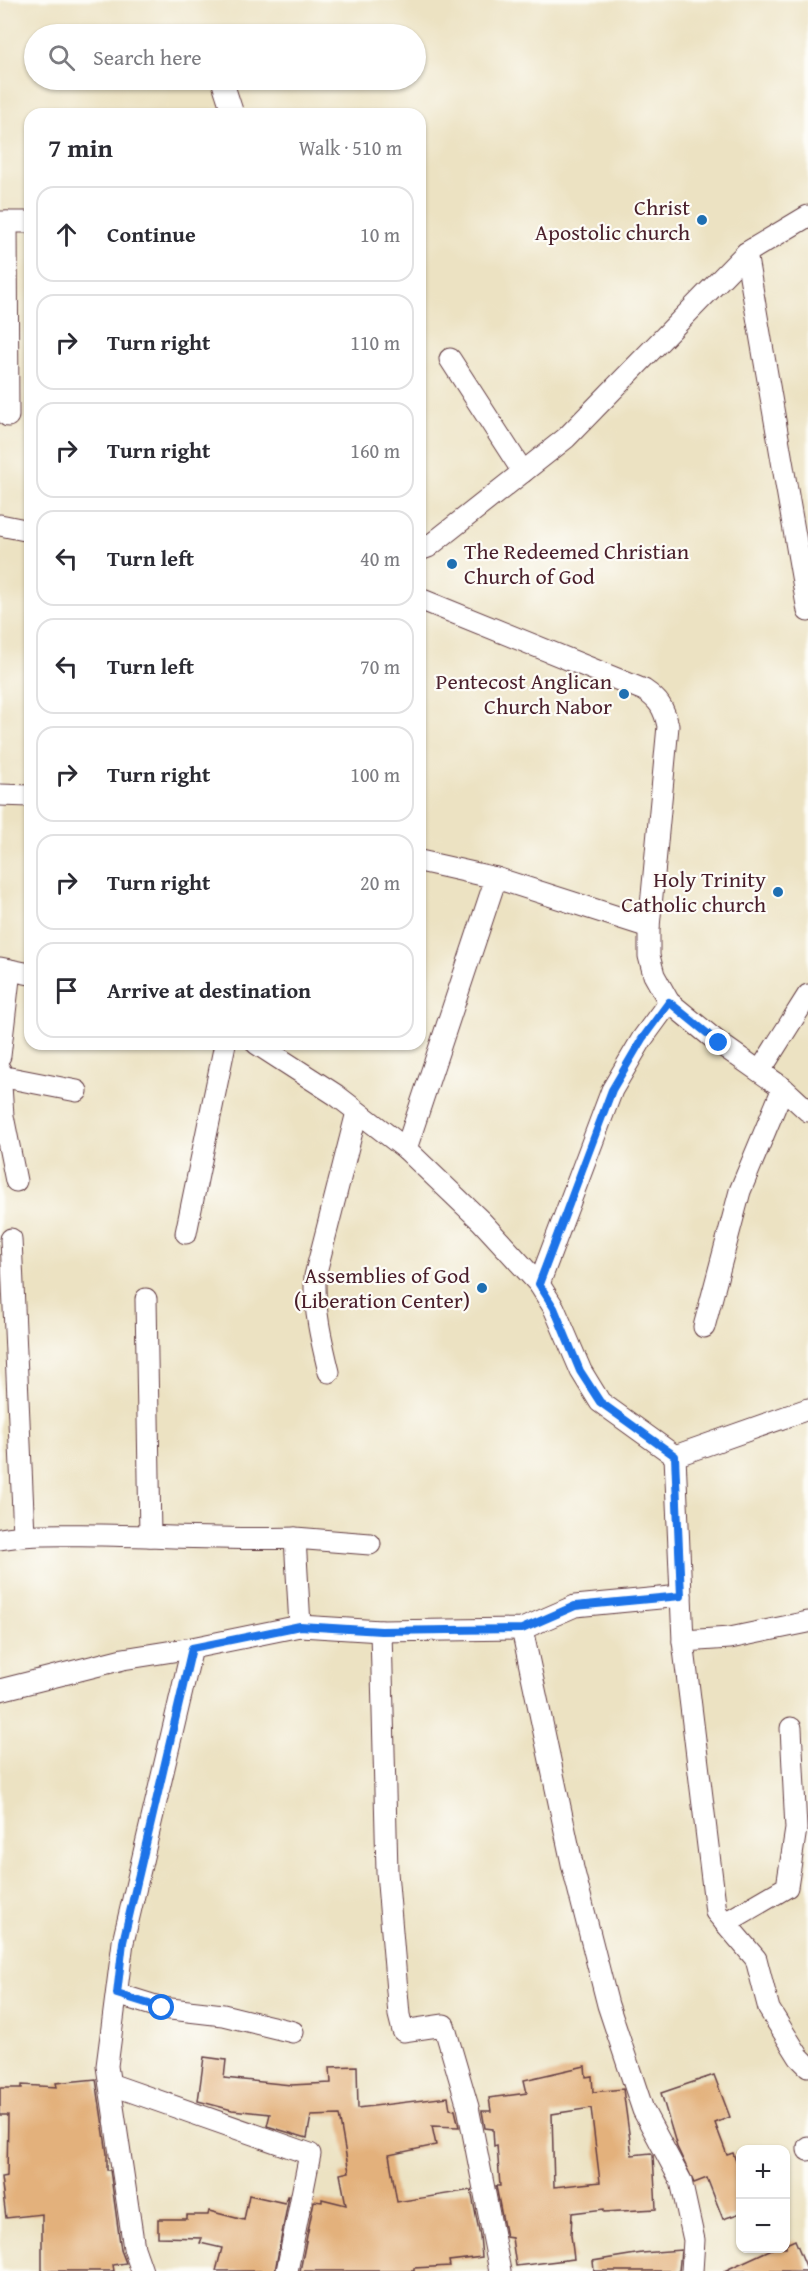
<!DOCTYPE html>
<meta charset="utf-8">
<style>
body{margin:0;font-family:"Gentium Book Plus",serif;background:#f7f7f7;color:#2b2b33}
.controls{position:absolute;right:18px;bottom:18px;display:grid;overflow:hidden;border-radius:12px;box-shadow:0 2px 4px #0004}
.controls button{width:54px;height:54px;display:grid;place-items:center;padding:0;border:0;border-bottom:2px solid #e1e1e2;background:#fff;color:#2b2b33;font:30px sans-serif}
.stop{position:absolute;width:18px;height:18px;margin:-14px;border:4px solid #1a73e8;border-radius:50%;background:#fff}
.stop.end{background:#1a73e8;border-color:#fff;box-shadow:0 2px 6px #0008}
.list{margin:0;padding:0;list-style:none}
h2{display:flex;justify-content:space-between;align-items:center;height:78px;margin:0;padding:0 24px;font-size:26px}
h2 small{font-size:20px;font-weight:400;color:#7c7c81}
.list li{display:grid;grid-template-columns:39px 1fr auto;gap:18px;align-items:center;box-sizing:border-box;height:96px;margin:0 12px 12px;padding:0 12px;border:2px solid #e1e1e2;border-radius:18px}
.list b{display:block;font-size:22px;white-space:nowrap}
.list em{font-size:20px;font-style:normal;color:#7c7c81}
.icon{flex:none;width:33px;height:33px;fill:none;stroke:currentColor;stroke-width:2;stroke-linecap:round;stroke-linejoin:round}
.map{position:relative;flex:none;width:808px;height:2271px;overflow:hidden}
.search{position:absolute;background:#fff;box-shadow:0 2px 4px #0004;left:24px;top:24px;width:402px;height:66px;display:flex;align-items:center;gap:15px;box-sizing:border-box;padding:0 21px;border-radius:33px;color:#7c7c81;font-size:22px}
.panel{position:absolute;background:#fff;box-shadow:0 2px 4px #0004;left:24px;top:108px;width:402px;height:942px;border-radius:18px}
.map>svg:first-child{display:block}
.building{fill:#e3b17c;fill-rule:evenodd}
.lines{fill:none;stroke-linecap:round;stroke-linejoin:round}
.minor-casing{stroke:#623c42;stroke-width:23}
.minor{stroke:#fff;stroke-width:21}
.route{stroke:#1a73e8;stroke-width:8}
.poi-dot{fill:#1f6fb2;stroke:#fdfcf7;stroke-width:2}
.labels{text-anchor:middle;stroke-width:4.5;stroke-linejoin:round;paint-order:stroke}
.poi-label{font-size:22px;fill:#4a1f2b;stroke:#fdfcf7;text-anchor:end}
</style>
<div class="map">
<svg width="808" height="2271" viewBox="0 0 808 2271">
<rect width="100%" height="100%" fill="#fdfcf7"/>
<filter id="ink" filterUnits="userSpaceOnUse"><feTurbulence type="fractalNoise" baseFrequency=".0167" numOctaves="2"/><feDisplacementMap in="SourceGraphic" scale="12" xChannelSelector="R" yChannelSelector="G"/><feConvolveMatrix kernelMatrix="1 2 1 2 8 2 1 2 1" color-interpolation-filters="sRGB"/></filter>
<filter id="wash" filterUnits="userSpaceOnUse"><feTurbulence type="fractalNoise" baseFrequency=".008" numOctaves="4" result="noise"/><feDisplacementMap in="SourceGraphic" scale="24" xChannelSelector="R" yChannelSelector="G"/><feGaussianBlur stdDeviation="1.35" result="paint"/><feColorMatrix in="noise" values="0 0 0 0 0 0 0 0 0 0 0 0 0 0 0 0 0 1.4 0 .05"/><feComposite in="paint" operator="in"/></filter>
<g filter="url(#wash)">
<rect width="100%" height="100%" fill="#ece2c2"/>
<g id="blocks">
<g class="building">
<polygon points="204,2057 226,2060 224,2078 291,2085 331,2083 330,2067 357,2066 358,2108 448,2097 450,2109 455,2110 459,2127 432,2126 436,2145 389,2155 397,2202 471,2190 480,2236 482,2257 449,2261 450,2266 414,2268 414,2271 300,2271 314,2201 322,2202 322,2199 346,2205 340,2174 349,2172 339,2115 311,2116 307,2138 267,2126 270,2114 232,2110 198,2101"/>
<path d="M585,2066L586,2077L592,2076L593,2092L623,2089L632,2155L651,2153L653,2155L656,2209L604,2212V2209L572,2213L571,2235L574,2259L516,2266L512,2238L506,2237L496,2186H500L497,2145L494,2146L493,2129L485,2128L482,2111H491L489,2098L527,2093L524,2080ZM591,2108L600,2182L554,2187L552,2114Z"/>
<polygon points="714,2075 730,2117 715,2123 727,2155 733,2153 741,2175 741,2213 723,2219 707,2178 694,2183 677,2147 661,2093"/>
<polygon points="96,2079 107,2154 107,2170 110,2170 121,2250 126,2263 113,2265 114,2271 42,2271 42,2214 6,2218 1,2177 7,2176 8,2115 0,2115 0,2088 22,2088 22,2085 57,2087 56,2083"/>
<polygon points="249,2195 285,2203 287,2196 289,2196 275,2271 216,2271 222,2248 200,2243 202,2238 158,2237 158,2219 187,2219 187,2215 208,2215 209,2211 244,2220"/>
<polygon points="795,2240 808,2271 724,2271 774,2248 786,2248 786,2244"/>
<polygon points="681,2250 679,2271 594,2271 593,2261 642,2253"/>
</g>
</g>
</g>
<g filter="url(#ink)">
<use href="#blocks" fill-opacity="0" stroke="#623c42" stroke-width="1.5"/>
<g class="lines">
<defs>
<g id="minor">
<polyline points="222,80 233,114"/>
<polyline points="0,222 30,222"/>
<polyline points="7,222 8,416"/>
<polyline points="746,253 808,611"/>
<polyline points="450,359 523,472"/>
<polyline points="0,525 30,531"/>
<polyline points="420,550 428,547 566,438 746,253 808,216"/>
<path d="M420,599L644,690C659,700 664,708 668,726L649,927V956L654,975L669,1002L719,1043L783,1088L808,1111"/>
<polyline points="0,795 30,796"/>
<polyline points="420,861 496,878 649,927"/>
<polyline points="0,968 30,974"/>
<polyline points="257,1044 336,1095 406,1149 481,1221 539,1284 554,1308 581,1371 600,1402 675,1456"/>
<polyline points="0,1056 10,970"/>
<polyline points="0,1070 3,1116 16,1181"/>
<polyline points="760,1071 808,995"/>
<polyline points="0,1076 77,1091"/>
<polyline points="406,1149 496,878"/>
<polyline points="186,1233 225,1044"/>
<polyline points="11,1239 24,1535"/>
<polyline points="539,1284 612,1090 642,1039 669,1002"/>
<polyline points="146,1299 150,1536"/>
<polyline points="704,1327 740,1191 783,1088"/>
<path d="M329,1372C321,1339 314,1310 315,1276L357,1112"/>
<polyline points="675,1456 683,1641 716,1912 756,1959 769,2009 799,2057 808,2066"/>
<polyline points="675,1456 808,1409"/>
<polyline points="295,1538 370,1544"/>
<path d="M0,1539C34,1533 67,1535 101,1535C166,1536 230,1540 295,1538L300,1626"/>
<polyline points="522,1629 573,1868 608,2005 643,2110 681,2181 694,2240 692,2271"/>
<polyline points="381,1631 387,1872 399,2015 403,2031 444,2025 468,2107 500,2271"/>
<polyline points="683,1641 730,1638 808,1622"/>
<polyline points="0,1690 123,1659 192,1648 300,1626 381,1631 522,1629 575,1606 681,1596"/>
<polyline points="725,1923 787,1887 796,1829 791,1728"/>
<polyline points="117,1994 162,2008 223,2015 293,2032"/>
<polyline points="110,2084 310,2154 287,2271"/>
<polyline points="808,2147 808,2150"/>
<polyline points="142,2271 134,2248 107,2066 123,1942 192,1648"/>
</g>
</defs>
<use href="#minor" class="minor-casing"/>
<use href="#minor" class="minor"/>
</g>
</g>
<g class="lines" filter="url(#ink)">
<polyline class="route" points="162,2008 117,1994 123,1942 192,1648 300,1626 381,1631 522,1629 575,1606 681,1596 675,1456 600,1402 580,1371 554,1308 539,1284 612,1090 642,1039 669,1002 719,1043"/>
</g>
<g class="poi-dot">
<circle cx="702" cy="220" r="6"/>
<circle cx="452" cy="564" r="6"/>
<circle cx="624" cy="694" r="6"/>
<circle cx="778" cy="892" r="6"/>
<circle cx="482" cy="1288" r="6"/>
</g>
<g class="labels">
<g class="poi-label">
<text x="690" y="215">Christ<tspan x="690" dy="25">Apostolic church</tspan></text>
<text x="464" y="559" text-anchor="start">The Redeemed Christian<tspan x="464" dy="25">Church of God</tspan></text>
<text x="612" y="689">Pentecost Anglican<tspan x="612" dy="25">Church Nabor</tspan></text>
<text x="766" y="887">Holy Trinity<tspan x="766" dy="25">Catholic church</tspan></text>
<text x="470" y="1283">Assemblies of God<tspan x="470" dy="25">(Liberation Center)</tspan></text>
</g>
</g>
</svg>
<div class="controls">
<button>+</button>
<button>−</button>
</div>
<div class="stop" style="left:162px;top:2008px"></div>
<div class="stop end" style="left:719px;top:1043px"></div>
<div class="search"><svg class="icon" aria-label="search" viewBox="0 0 24 24"><circle cx="10" cy="10" r="6"/><path d="M15 15l6 6"/></svg>Search here</div>
<section class="panel">
<h2>7 min<small>Walk · 510 m</small></h2>
<ul class="list">
<li><svg class="icon" aria-label="ahead" viewBox="0 0 24 24"><path d="M12 20V5M6 11l6-6 6 6"/></svg><div><b>Continue</b></div><em>10 m</em></li>
<li><svg class="icon" aria-label="right" viewBox="0 0 24 24"><path d="M7 20v-9h11M14 6l5 5-5 5"/></svg><div><b>Turn right</b></div><em>110 m</em></li>
<li><svg class="icon" aria-label="right" viewBox="0 0 24 24"><path d="M7 20v-9h11M14 6l5 5-5 5"/></svg><div><b>Turn right</b></div><em>160 m</em></li>
<li><svg class="icon" aria-label="left" viewBox="0 0 24 24"><path d="M17 20v-9H6M10 6l-5 5 5 5"/></svg><div><b>Turn left</b></div><em>40 m</em></li>
<li><svg class="icon" aria-label="left" viewBox="0 0 24 24"><path d="M17 20v-9H6M10 6l-5 5 5 5"/></svg><div><b>Turn left</b></div><em>70 m</em></li>
<li><svg class="icon" aria-label="right" viewBox="0 0 24 24"><path d="M7 20v-9h11M14 6l5 5-5 5"/></svg><div><b>Turn right</b></div><em>100 m</em></li>
<li><svg class="icon" aria-label="right" viewBox="0 0 24 24"><path d="M7 20v-9h11M14 6l5 5-5 5"/></svg><div><b>Turn right</b></div><em>20 m</em></li>
<li><svg class="icon" aria-label="arrive" viewBox="0 0 24 24"><path d="M6 21V4h12l-3 4 3 4H6"/></svg><div><b>Arrive at destination</b></div></li>
</ul>
</section>
</div>
